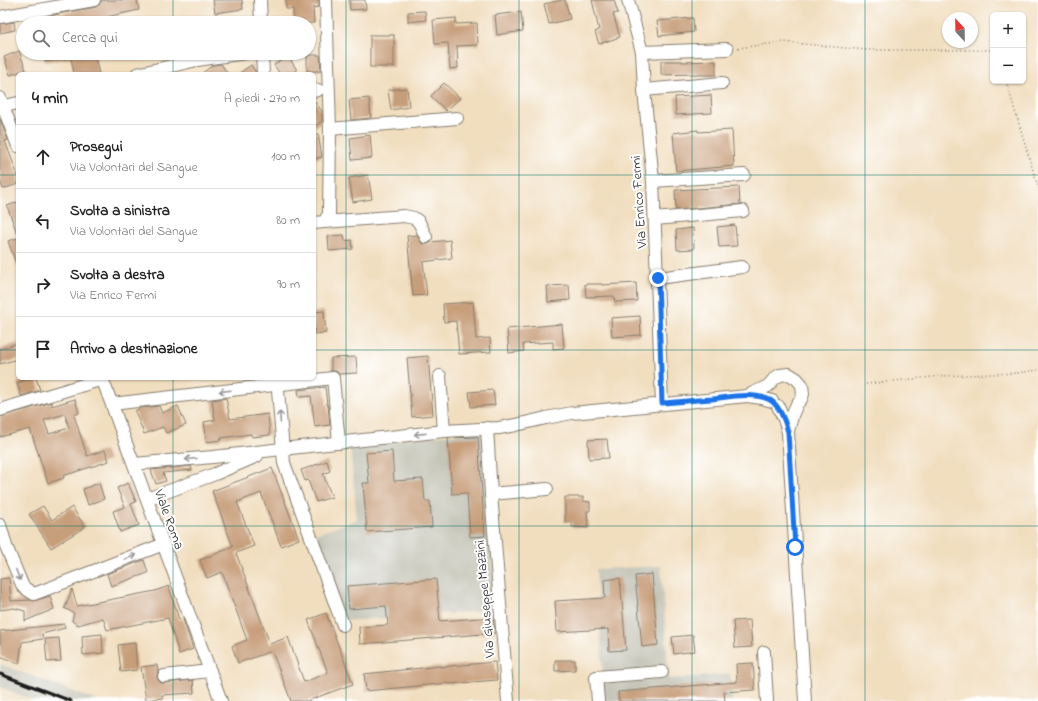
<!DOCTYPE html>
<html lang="it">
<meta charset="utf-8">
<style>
body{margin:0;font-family:"Indie Flower",sans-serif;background:#f2f2f2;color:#222}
.controls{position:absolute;right:12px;top:12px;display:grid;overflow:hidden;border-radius:6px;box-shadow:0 1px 3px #0004}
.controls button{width:36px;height:36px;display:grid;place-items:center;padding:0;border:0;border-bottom:1px solid #e0e0e0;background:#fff;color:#222;font:20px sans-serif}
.compass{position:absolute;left:942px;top:12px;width:36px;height:36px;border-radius:50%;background:#fff;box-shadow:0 1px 3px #0004;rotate:338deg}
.stop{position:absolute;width:12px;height:12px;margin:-9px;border:3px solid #1a73e8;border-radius:50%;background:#fff}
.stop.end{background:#1a73e8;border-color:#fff;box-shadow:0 1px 4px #0008}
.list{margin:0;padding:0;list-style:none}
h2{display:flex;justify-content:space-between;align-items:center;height:52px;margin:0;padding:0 16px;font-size:17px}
h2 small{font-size:13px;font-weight:400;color:#767676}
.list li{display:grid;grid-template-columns:26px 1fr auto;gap:12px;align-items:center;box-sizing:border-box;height:64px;padding:0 16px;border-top:1px solid #e0e0e0}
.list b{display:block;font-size:15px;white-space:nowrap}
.list p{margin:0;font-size:13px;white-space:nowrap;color:#767676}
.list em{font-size:13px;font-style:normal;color:#767676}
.icon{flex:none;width:22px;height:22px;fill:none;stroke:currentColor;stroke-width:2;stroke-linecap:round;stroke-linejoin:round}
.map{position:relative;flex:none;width:1038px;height:701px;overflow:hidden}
.search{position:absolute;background:#fff;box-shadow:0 1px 3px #0004;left:16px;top:16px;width:300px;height:44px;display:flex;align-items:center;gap:10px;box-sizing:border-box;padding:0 14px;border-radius:22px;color:#767676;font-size:15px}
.panel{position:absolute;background:#fff;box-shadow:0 1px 3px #0004;left:16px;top:72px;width:300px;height:308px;border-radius:6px}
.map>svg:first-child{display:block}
.industrial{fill:#c5c5b8}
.building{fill:#c79e7a;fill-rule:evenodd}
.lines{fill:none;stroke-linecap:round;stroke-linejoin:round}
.minor-casing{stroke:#867d6e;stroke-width:14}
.path{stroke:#867d6e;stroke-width:1.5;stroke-dasharray:1 3;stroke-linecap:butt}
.minor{stroke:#fff;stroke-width:12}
.rail{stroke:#1c1c1c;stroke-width:3}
.oneway{stroke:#999}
.route{stroke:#1a73e8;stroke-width:5}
.grid{fill:none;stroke:#0f766e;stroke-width:1;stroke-opacity:0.55}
.labels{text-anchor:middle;stroke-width:4;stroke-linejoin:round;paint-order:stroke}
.street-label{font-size:14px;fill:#1c1c1c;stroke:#fff}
</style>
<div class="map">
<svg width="1038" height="701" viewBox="0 0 1038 701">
<rect width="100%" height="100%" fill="#fff"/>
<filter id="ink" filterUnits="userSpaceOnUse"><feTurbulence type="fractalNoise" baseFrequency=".025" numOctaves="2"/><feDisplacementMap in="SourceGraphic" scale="8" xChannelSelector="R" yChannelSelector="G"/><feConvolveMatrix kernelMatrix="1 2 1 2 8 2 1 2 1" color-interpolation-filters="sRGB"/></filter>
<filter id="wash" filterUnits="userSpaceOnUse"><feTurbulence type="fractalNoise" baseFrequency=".012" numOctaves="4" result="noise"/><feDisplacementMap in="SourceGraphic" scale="16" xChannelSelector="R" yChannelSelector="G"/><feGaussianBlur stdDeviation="0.9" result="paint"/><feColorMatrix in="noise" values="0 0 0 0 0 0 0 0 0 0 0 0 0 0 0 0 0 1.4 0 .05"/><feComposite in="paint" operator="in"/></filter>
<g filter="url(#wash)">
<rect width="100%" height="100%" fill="#f1debf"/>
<g class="industrial">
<polygon points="477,432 482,435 498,610 344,621 313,535 357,520 350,444"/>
<polygon points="661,566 669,679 730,674 732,701 595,701 603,673 596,569"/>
<polygon points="0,664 98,701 35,701 0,687"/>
</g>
<g id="blocks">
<g class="building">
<polygon points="107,0 137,0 139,10 78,23 35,23 35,20 63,13 96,7 99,5 101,1"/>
<polygon points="213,0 242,0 243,9 215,13"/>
<polygon points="286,0 319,0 319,7 313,8 314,23 293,23 293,9 286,9"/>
<polygon points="349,0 365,0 366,9 350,10"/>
<polygon points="562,0 565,0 570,19 549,24 544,4"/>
<polygon points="592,0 614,0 618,13 613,14 620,37 599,44 595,32 599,30"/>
<polygon points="425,11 426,20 408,22 408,12"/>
<polygon points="521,12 523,31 497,35 495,15"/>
<polygon points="456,18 456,24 477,23 478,45 457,46 458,68 450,69 448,43 435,44 433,20"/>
<polygon points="693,18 694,32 659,36 657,21"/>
<polygon points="14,22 15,30 0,33 0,24"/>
<rect x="370" y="35" width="24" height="32"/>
<polygon points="19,51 26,70 10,75 4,57"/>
<polygon points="44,53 94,53 99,74 74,74 71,58 45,62"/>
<polygon points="307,55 320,55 321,71 307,71"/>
<polygon points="288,56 297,70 292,74 280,74 274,65"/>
<polygon points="661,61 682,61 682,62 716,61 716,75 695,75 695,74 661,75"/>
<polygon points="221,64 228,74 201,74 213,65"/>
<polygon points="251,65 255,71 255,74 238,74"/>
<polygon points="444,83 460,98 446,111 431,96"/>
<polygon points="407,88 409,107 391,110 388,90"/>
<polygon points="711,95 712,113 676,115 675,97"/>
<polygon points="369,98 371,118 351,120 349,100"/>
<polygon points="314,101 322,111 322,121 314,127"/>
<polygon points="0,119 8,140 5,141 18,176 18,184 3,189 0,180"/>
<polygon points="698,130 698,132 732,130 734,166 676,171 673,133"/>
<polygon points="314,134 318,134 322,157 314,159"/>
<polygon points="370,135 372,158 352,160 350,138"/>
<polygon points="368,175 372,199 353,202 349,178"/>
<polygon points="739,187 740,204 676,210 675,190"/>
<polygon points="18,202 18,233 17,233 7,206"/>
<polygon points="735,225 737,246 719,247 717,227"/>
<polygon points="693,228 694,249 677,250 676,230"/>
<polygon points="344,235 345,241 352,240 353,249 329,251 328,236"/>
<polygon points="417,235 422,244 429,244 431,242 450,240 452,258 423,262 427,295 413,296 407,236"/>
<polygon points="18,238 18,266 17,266 8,241"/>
<polygon points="636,283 637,301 615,302 614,296 586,297 585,284 602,284 602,285"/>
<polygon points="569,285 570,300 548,302 547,286"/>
<polygon points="473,302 476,339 490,338 491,352 459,354 456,321 444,322 443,304"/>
<polygon points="324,311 326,333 314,334 314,312"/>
<polygon points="640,316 641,335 612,337 611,318"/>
<polygon points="562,324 564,348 553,349 553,342 523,344 524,351 509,353 507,329"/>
<polygon points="18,343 18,359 0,364 0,349"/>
<polygon points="428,356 433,415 412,417 407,358"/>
<polygon points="356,357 357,373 339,374 336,371 331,371 331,358"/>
<polygon points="31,378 36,378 40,390 21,396 17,383"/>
<polygon points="325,387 327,405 328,405 330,425 315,427 311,396 299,397 298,390"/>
<polygon points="493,390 495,405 471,407 469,392"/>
<polygon points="226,398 230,419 268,414 270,435 252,437 251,434 221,438 221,440 207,442 204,422 215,420 212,400"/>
<path d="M75,399L79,413L74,415L87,456L105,450L109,461L63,476L64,478L48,483L30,429L0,437V417L52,402V406ZM65,414L69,428L49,434L44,420Z"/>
<polygon points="159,406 162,413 178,406 186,425 166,433 163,427 144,434 135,411 141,408"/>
<polygon points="478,437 485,536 470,537 467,493 452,494 448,438"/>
<polygon points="607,439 609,458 589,459 588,440"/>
<polygon points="392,451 394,481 423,479 425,501 430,501 432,527 367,532 363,483 369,483 366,453"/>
<polygon points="327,461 330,471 323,474 332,497 316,502 308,480 305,481 301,470"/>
<polygon points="191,466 192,470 163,473 166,481 156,484 151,470"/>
<polygon points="272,468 299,539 281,546 261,493 237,502 254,546 236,553 270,644 288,637 304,682 328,673 308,620 326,613 353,684 307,701 291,701 272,651 238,663 232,646 247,640 222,572 207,578 200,560 233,547 212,491"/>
<polygon points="99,483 104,499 88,505 83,489"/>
<polygon points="128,483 136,502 131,504 139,525 120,532 113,511 125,507 117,488"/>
<polygon points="565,497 583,497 583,501 590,502 590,511 587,511 588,528 572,527 572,522 565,522"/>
<polygon points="43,506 52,520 72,507 85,527 51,548 29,514"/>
<polygon points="144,560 148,573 111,586 107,574"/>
<polygon points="652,574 658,645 642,647 635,576"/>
<polygon points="9,578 11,601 30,600 34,601 50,596 54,609 25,621 25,611 14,608 0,610 0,579"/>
<polygon points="620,578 626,650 609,651 608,629 557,632 555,601 605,598 604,580"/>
<polygon points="436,579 440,621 493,617 495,633 360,644 359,627 388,625 386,606 349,609 347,586"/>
<polygon points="169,586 179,620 183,619 193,649 179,654 168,618 107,630 103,618 78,625 72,621 74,613 64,608 65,608 72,589 77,606 155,591"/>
<polygon points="750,620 752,647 735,648 733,621"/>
<polygon points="64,624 65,628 42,634 43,639 22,642 19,664 0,656 0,631"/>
<polygon points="102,634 103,653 83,655 82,636"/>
<polygon points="693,635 695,651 674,654 672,637"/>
<polygon points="59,638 61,661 47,662 45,639"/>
<polygon points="135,643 137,670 121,672 118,645"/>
<polygon points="555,660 575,660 575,670 555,671"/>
<polygon points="495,662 497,680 449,684 449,683 366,691 364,674 440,666 440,667"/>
<polygon points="753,663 755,690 724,692 725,701 619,701 618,692 737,682 736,664"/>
<polygon points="157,665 158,671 157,677 158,680 161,683 165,683 193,680 194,693 162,695 162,698 146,700 141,667"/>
</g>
</g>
</g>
<g filter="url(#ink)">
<use href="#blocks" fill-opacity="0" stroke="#867d6e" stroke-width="1"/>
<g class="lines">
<defs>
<g id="minor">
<polyline points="260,0 261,23"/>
<polyline points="628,0 642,52 644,90 653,181 662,403"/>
<polyline points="0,17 94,0"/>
<polyline points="642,52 727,49"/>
<polyline points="262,53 263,74"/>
<polyline points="137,74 197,60 245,53"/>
<polyline points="644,90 722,83"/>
<polyline points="314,91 318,90"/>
<polyline points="0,98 18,146"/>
<polyline points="0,107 18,103"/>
<polyline points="330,129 457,118"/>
<polyline points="653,181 744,175"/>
<polyline points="655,219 743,211"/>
<polyline points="324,222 404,216 414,218 419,222 426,237"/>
<polyline points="314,223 324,222 329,214 330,129 326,0"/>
<polyline points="658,278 742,267"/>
<polyline points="440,376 444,431"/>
<polyline points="102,378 221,701"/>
<polyline points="277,378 284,463 343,625"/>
<polyline points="749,395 768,386 775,378 780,375 789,374 797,379 802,385 803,394 801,399 797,404 793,413 788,431"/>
<polyline points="112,404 333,378 339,443"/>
<polyline points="778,406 784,419 788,432 805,701"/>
<polyline points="0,410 103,379"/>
<polyline points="487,428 491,494 508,701"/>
<polyline points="134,464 213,457 282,449 444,431 499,428 516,425 546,418 572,413 747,396 762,398 772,401"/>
<polyline points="491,494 547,489"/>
<polyline points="147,499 215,474 257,456"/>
<polyline points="0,525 6,546 23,587 34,594 164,544"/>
<polyline points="764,652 767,701"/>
<polyline points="164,676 210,671"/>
<polyline points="598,701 596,677 662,672"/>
</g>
</defs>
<use href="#minor" class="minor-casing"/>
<g class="path">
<polyline points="738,48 783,42 867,50 993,50"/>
<polyline points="1006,81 1038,187"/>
<polyline points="866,384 941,376 1017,373 1038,370"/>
</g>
<use href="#minor" class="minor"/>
<polyline class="rail" points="0,674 71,701"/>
</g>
<defs><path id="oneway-shaft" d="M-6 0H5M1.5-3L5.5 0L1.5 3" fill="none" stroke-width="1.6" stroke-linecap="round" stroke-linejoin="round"/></defs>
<g class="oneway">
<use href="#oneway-shaft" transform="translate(225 391) rotate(173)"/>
<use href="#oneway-shaft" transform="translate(280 417) rotate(-94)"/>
<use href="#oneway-shaft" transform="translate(420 434) rotate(174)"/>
<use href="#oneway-shaft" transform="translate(191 459) rotate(175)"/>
<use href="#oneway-shaft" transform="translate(131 557) rotate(-21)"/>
<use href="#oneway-shaft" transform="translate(18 575) rotate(68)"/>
</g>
</g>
<g class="lines" filter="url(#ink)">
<path class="route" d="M658,278L662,403C679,402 695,400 712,399C730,397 753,392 770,400C780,406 785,421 788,432L795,547"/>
</g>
<path class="grid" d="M173,0V23M346,0V701M519,0V701M692,0V701M865,0V701M173,53V74M0,175H18M314,175H1038M0,350H18M314,350H1038M173,378V701M0,526H1038"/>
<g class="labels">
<g class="street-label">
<text transform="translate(638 202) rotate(-94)" y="5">Via Enrico Fermi</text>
<text transform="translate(170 519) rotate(70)" y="5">Viale Roma</text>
<text transform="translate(484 599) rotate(-95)" y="5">Via Giuseppe Mazzini</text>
</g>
</g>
</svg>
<div class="controls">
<button>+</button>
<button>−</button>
</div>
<svg class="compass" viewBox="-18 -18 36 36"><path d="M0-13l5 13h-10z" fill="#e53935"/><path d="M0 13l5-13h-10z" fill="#767676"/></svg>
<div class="stop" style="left:795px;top:547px"></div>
<div class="stop end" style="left:658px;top:278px"></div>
<div class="search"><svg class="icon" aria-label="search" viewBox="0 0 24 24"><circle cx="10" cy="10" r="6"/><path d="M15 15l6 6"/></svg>Cerca qui</div>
<section class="panel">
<h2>4 min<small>A piedi · 270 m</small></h2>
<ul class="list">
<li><svg class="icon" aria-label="ahead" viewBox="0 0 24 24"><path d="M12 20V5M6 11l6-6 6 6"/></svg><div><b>Prosegui</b><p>Via Volontari del Sangue</p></div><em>100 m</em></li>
<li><svg class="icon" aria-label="left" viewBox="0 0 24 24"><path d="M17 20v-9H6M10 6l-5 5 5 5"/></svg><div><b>Svolta a sinistra</b><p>Via Volontari del Sangue</p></div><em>80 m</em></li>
<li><svg class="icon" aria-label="right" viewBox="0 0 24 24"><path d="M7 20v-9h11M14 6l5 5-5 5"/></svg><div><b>Svolta a destra</b><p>Via Enrico Fermi</p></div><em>90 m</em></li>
<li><svg class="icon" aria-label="arrive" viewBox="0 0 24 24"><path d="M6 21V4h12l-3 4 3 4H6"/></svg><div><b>Arrivo a destinazione</b></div></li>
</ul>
</section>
</div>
